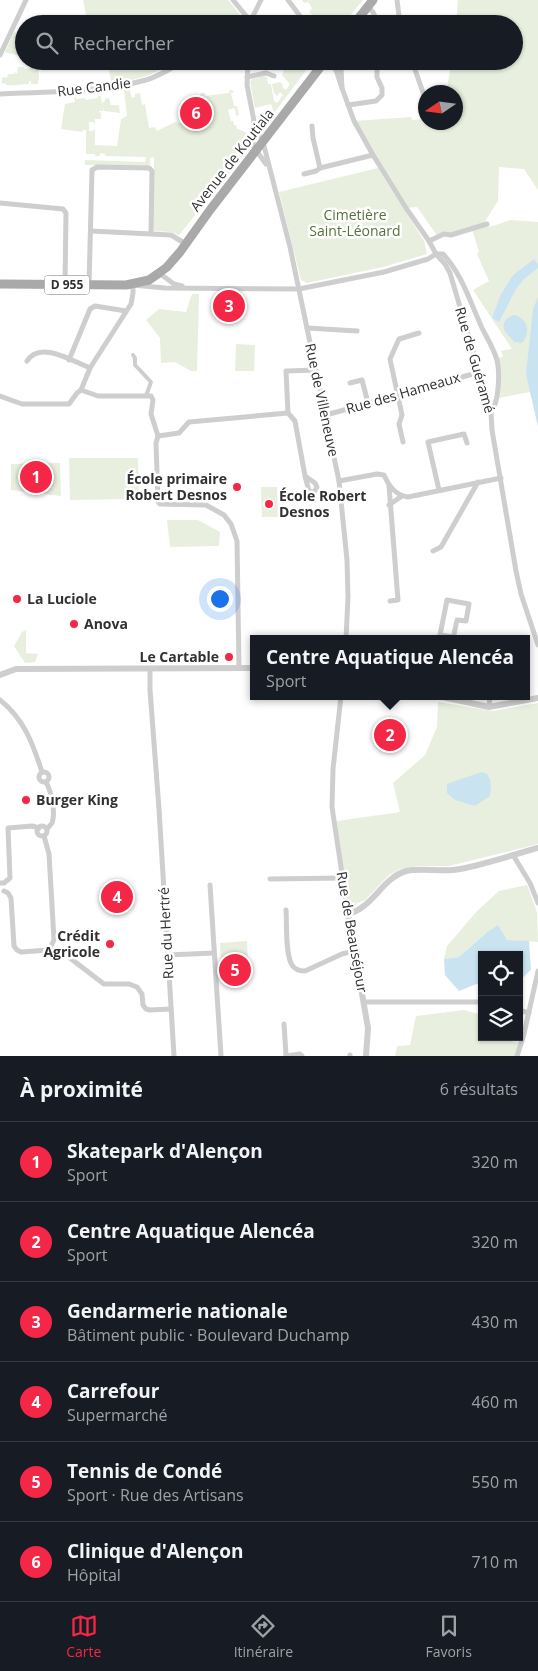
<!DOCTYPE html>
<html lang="fr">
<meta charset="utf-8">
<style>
body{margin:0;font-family:"Open Sans",sans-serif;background:#20242c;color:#f1f3f6}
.controls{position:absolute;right:15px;bottom:15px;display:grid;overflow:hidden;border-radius:0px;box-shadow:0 1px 4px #0004}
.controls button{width:45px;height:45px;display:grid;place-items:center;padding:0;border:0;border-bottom:1px solid #363941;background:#171b24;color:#f1f3f6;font:25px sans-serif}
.compass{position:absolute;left:418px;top:85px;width:45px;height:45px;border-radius:50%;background:#171b24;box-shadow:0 1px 4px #0004;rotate:257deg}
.you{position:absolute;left:219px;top:598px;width:18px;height:18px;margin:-12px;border:4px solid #fff;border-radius:50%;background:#1a73e8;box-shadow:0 0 0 8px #1a73e833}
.badge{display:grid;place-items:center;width:32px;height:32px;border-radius:50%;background:#f42746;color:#fff;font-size:16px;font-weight:700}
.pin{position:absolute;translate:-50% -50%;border:2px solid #fff;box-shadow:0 1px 5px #0006}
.popup{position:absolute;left:250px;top:635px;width:280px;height:65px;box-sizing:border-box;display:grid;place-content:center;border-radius:0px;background:#171b24;filter:drop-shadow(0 1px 4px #0005);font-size:16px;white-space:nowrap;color:#9ea1a6}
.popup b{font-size:19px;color:#f1f3f6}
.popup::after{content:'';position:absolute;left:50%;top:100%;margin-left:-10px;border:10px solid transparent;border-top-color:#171b24}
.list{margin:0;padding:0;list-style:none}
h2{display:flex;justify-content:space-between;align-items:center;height:65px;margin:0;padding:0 20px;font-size:21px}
h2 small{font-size:16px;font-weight:400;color:#9ea1a6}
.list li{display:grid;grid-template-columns:32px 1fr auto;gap:15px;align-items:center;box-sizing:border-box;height:80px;padding:0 20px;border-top:1px solid #363941}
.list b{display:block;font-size:19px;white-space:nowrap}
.list p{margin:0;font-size:16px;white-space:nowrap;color:#9ea1a6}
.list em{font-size:16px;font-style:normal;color:#9ea1a6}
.icon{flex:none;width:28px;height:28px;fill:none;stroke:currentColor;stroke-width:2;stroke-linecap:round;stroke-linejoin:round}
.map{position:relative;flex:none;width:538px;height:1056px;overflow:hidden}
.search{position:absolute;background:#171b24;box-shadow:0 1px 4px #0004;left:15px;right:15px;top:15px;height:55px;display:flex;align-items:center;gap:12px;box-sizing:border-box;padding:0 18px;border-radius:28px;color:#9ea1a6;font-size:19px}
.sheet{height:545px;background:#171b24}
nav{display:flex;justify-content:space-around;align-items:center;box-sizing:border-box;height:70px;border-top:1px solid #363941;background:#171b24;font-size:14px;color:#9ea1a6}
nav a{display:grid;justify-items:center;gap:2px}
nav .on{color:#f42746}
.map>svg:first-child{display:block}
.green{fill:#e8efde}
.water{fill:#c9e4f0}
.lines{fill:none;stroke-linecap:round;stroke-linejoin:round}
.pedestrian{stroke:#cecece;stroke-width:4}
.minor{stroke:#cecece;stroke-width:5}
.tertiary{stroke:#cecece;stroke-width:6}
.primary{stroke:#a9a9a9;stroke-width:9}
.poi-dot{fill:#f42746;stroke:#fff;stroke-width:2}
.labels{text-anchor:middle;stroke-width:5;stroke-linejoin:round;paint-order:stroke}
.shield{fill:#fff;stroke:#6f6f6f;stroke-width:1}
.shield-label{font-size:12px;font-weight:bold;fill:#313131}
.street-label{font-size:14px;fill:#313131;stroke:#fff}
.park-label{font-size:14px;fill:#58713a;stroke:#fff}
.poi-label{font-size:14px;font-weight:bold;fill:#313131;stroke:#fff;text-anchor:start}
</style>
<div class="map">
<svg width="538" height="1056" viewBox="0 0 538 1056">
<rect width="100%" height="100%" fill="#fff"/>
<g class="green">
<polygon points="83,0 228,0 243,18 232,24 88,24"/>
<polygon points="302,0 308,0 308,1 309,0 363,0 343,24 334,24 332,21 325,24 314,24 313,22 316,18 309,12 312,8 308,2 304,3"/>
<polygon points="458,0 538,0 538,190 524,169 499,167 498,201 484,223 438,237 417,207 406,208 354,121 411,117 412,120 425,119 426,122 456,122 456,92 446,92 452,61 514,61 514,24 456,24"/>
<polygon points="14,32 19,34 24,34 24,57 5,52"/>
<polygon points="107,61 163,61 161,62 165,67 147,76 112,85"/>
<polygon points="292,61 313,61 266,124 261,124 257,117 273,110 271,104 255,108 250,82 252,79 264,76 267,77 268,84 271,84 274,101 277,103 283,95 280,92 277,96 274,93 272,84 280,82 283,85 282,87 286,90 290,84 282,75 284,70 294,67"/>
<path d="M18,67H24L25,69L36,67L37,70H39L38,74H39V80H38V84H31V81H29V84C20,84 14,86 6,85L5,83L2,84V78L4,77L7,78L8,74H14V72L17,74Z"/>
<polygon points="131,89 130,92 132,98 135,97 135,94 140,93 142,105 145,104 149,128 155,127 157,131 175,122 181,123 185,121 181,112 185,110 188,117 193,115 192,119 201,117 198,99 201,93 205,93 206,96 229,93 229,90 232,90 234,92 231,93 234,106 237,106 239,115 236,116 235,108 228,110 231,121 233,121 234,125 237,126 236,128 247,133 246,139 248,150 179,235 171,232 154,231 153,229 154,157 150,158 150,165 148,166 85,165 85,160 145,162 146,157 105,156 105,154 100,153 100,156 95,156 95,154 86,154 86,130 83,130 83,132 61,129 65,104 75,102 74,93 75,93 76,99 85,98 85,100 98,98 98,96 101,96 102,105 103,102 105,101 105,99 109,98 111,105 119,105 120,113 104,111 103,107 103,111 99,111 101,113 101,119 95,119 95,124 93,122 89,122 89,131 93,131 95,129 95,145 117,146 121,119 127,116 124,90"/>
<polygon points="378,168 424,241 427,254 383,267 307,283 301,280 279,192"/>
<polygon points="510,220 538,222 538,418 530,392 499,398 499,358 503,356 501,351 512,349 473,290 489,281 477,254 479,252 472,229 493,226"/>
<polygon points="192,294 199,294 197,371 191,371 175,362 161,363 160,338 146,320 159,309 186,312"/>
<polygon points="236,344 255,345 254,371 235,371"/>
<polygon points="69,458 138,458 139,499 70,500"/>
<polygon points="60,463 61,496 11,490 11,464"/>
<polygon points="261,487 277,487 278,517 262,517"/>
<polygon points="167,520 198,520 220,532 219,546 170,547"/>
<polygon points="26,630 26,653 38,654 35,662 25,663 14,646 22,632"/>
<polygon points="438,702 493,711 538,703 538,844 449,866 418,866 400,869 389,875 365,900 357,903 353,913 348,914 343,878 337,821 400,812 393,783 425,755 437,727"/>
<polygon points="527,885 537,912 538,942 507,940 486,933 459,957 444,959 447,946 477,911 499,891"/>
<polygon points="247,941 249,982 222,983 220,943"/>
<polygon points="464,1010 482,1015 482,1037 491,1037 523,1044 520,1056 395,1056 397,1046 410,1045 416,1016"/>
</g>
<g class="water">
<polygon points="534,259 538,264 538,268 524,279 516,289 499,322 492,318 501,294 513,275"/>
<polygon points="538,297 538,427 526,374 533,309"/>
<path d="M515,315C528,319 531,333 522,343L514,342L504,330C502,322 507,316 515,315Z"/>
<polygon points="481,772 487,774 490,779 491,787 490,796 475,806 455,800 447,793 447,784"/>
<polygon points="498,925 507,940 529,941 531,970 519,981 519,955 482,955 482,984 479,983 459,991 445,975 444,959 459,957 486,933"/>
</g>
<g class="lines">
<polyline class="pedestrian" points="133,355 135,358 135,365 151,382 146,396"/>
<g class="minor">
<polyline points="233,0 251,22"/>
<polyline points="288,0 306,24"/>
<polyline points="397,0 400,24"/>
<polyline points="368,7 373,12 378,24"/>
<polyline points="251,24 253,16 261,0"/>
<polyline points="0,55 26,0"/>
<polyline points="248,61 247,85 254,121 263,142 290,247 339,481 347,560 348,597 346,639"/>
<polyline points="326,61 336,70 342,88 341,68 338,61"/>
<polyline points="412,61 426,101"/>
<polyline points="247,77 266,73 274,76"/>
<polyline points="342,88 354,121 373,155 406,208 429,241 436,254 445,264 450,273 491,412 492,430 516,571 521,594 538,645"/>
<path d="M0,94C45,92 103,92 146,80C159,76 172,68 184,61"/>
<polyline points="348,105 376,101 382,95 382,88 377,77 377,61"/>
<polyline points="254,122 253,146 266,164"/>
<polyline points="312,126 313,138 320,168"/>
<polyline points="304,174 316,171 320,168 373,155"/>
<polyline points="0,203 63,209 66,213 65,285"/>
<polyline points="91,231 171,235 186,244"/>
<polyline points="429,241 444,234 451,235 487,224"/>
<path d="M436,254H443C462,274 471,304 482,328C487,338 494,349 497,360C500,372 499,403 491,412"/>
<polyline points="159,273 174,284 182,286"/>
<polyline points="89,285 92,170 97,167 149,168 152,171 151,233"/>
<polyline points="307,328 357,331"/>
<polyline points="69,360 90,309 95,306 126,311"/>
<path d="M27,361C40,340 72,361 90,368"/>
<polyline points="350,383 362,380 368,403"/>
<polyline points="81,390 90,368 131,304 133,293 133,285 165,288 299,289 384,272 428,259 436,254"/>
<polyline points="81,390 98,396 151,396 153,400 151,414 158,436"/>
<polyline points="0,396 22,404 69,404 77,393 81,390"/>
<polyline points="326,415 480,372"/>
<polyline points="158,436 156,443 158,502 160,504 206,505 224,515 231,524 237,541 239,667"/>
<polyline points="158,436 179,433 189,422 288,413"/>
<polyline points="403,442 399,424 402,415 390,359 399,339 419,333"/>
<polyline points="305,476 315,483 317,487 314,492 309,491 305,476 295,421 288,413 286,371 316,370"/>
<path d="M339,481L377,474L384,475C389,486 395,495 408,497L501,478"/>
<polyline points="389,486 398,600 390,601"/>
<polyline points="439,490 428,442 464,434 467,443"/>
<polyline points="389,505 402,496"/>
<polyline points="433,551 441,547 478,482"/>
<polyline points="453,639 457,620 466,621 469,604 447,600 440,635 453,637"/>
<polyline points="150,669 150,690 159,809 174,1056"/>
<polyline points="341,696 333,769 332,807 348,914"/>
<path d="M0,700C24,719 33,744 42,772"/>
<polyline points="489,707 490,696"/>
<circle cx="44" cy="777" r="5"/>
<path d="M46,782C51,791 56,812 52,823C52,823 47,829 47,829"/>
<circle cx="42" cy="831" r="5"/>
<polyline points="44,836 49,854 54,940 49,950"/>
<polyline points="513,855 530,883 538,903"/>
<polyline points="270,879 343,878"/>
<polyline points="0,883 4,883 10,878 8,828 32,826 39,828"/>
<polyline points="210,885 221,1056"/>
<polyline points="4,891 8,893 11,898 14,946 17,950 21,952 49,950 62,952 104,984 129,984 137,987 142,994 143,1005 146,1009 150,1010 171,1009"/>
<path d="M286,910C287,923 285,954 292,965C295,970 300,971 305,971L342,954L354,951"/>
<polyline points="167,955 214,953"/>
<polyline points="364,1002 482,1002"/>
<polyline points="519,1010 529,1013"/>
<polyline points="284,1024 286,1055"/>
<polyline points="286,1056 300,1054 302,1056"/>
<polyline points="350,1056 350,1055"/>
<polyline points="517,1056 524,1034 538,971"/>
</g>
<g class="tertiary">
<polyline points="0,675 16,669 254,668"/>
<polyline points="438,696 489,707 538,698"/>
<path d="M366,1056L368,1028L348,914C373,908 382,878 406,871C423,867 442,873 460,869C486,864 512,855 538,848"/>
</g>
<g class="primary">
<polyline points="354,24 373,0"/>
<polyline points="0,284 126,285 149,280 159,273 167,267 180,252 210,210 325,61"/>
</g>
</g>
<g class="poi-dot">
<circle cx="237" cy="487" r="5"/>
<circle cx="269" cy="504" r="5"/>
<circle cx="17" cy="599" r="5"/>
<circle cx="74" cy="624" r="5"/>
<circle cx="229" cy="657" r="5"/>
<circle cx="26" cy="800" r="5"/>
<circle cx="110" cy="944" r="5"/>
</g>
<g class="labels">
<rect class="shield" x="44.5" y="275.5" width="45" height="19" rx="4"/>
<g class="shield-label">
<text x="67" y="289">D 955</text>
</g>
<g class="street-label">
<text transform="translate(94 87) rotate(-7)" y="5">Rue Candie</text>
<text transform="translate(232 160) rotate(-52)" y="5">Avenue de Koutiala</text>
<text transform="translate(475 360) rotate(74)" y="5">Rue de Guéramé</text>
<text transform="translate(403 393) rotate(-16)" y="5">Rue des Hameaux</text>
<text transform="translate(322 400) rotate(78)" y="5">Rue de Villeneuve</text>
<text transform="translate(352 932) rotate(80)" y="5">Rue de Beauséjour</text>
<text transform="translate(166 933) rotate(-93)" y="5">Rue du Hertré</text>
</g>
<g class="park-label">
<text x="355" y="220">Cimetière<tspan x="355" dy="16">Saint-Léonard</tspan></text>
</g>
<g class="poi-label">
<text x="227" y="484" text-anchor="end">École primaire<tspan x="227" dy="16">Robert Desnos</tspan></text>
<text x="279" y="501">École Robert<tspan x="279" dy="16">Desnos</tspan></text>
<text x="27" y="604">La Luciole</text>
<text x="84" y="629">Anova</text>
<text x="219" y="662" text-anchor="end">Le Cartable</text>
<text x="36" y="805">Burger King</text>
<text x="100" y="941" text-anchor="end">Crédit<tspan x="100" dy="16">Agricole</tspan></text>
</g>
</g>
</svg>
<div class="controls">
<button><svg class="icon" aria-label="locate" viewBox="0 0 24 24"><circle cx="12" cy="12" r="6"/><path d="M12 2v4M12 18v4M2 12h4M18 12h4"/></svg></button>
<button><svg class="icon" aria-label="layers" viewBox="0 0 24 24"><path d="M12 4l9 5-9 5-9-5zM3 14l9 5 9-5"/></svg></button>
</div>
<svg class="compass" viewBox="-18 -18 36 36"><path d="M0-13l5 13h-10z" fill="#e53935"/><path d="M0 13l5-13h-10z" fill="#9ea1a6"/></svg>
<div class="you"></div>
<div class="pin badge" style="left:36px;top:477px">1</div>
<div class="pin badge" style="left:390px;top:735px">2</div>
<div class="popup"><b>Centre Aquatique Alencéa</b>Sport</div>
<div class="pin badge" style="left:229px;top:306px">3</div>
<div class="pin badge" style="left:117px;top:897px">4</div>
<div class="pin badge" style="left:235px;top:970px">5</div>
<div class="pin badge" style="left:196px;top:113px">6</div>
<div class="search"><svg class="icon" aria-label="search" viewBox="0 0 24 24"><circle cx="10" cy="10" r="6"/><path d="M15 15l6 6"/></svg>Rechercher</div>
</div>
<section class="sheet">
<h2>À proximité<small>6 résultats</small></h2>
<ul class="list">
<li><span class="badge">1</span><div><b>Skatepark d'Alençon</b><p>Sport</p></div><em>320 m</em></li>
<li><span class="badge">2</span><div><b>Centre Aquatique Alencéa</b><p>Sport</p></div><em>320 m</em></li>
<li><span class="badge">3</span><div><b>Gendarmerie nationale</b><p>Bâtiment public · Boulevard Duchamp</p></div><em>430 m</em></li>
<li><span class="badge">4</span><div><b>Carrefour</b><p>Supermarché</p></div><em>460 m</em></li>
<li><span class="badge">5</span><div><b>Tennis de Condé</b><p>Sport · Rue des Artisans</p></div><em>550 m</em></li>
<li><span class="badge">6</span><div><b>Clinique d'Alençon</b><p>Hôpital</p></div><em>710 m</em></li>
</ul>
</section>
<nav>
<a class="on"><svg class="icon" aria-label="map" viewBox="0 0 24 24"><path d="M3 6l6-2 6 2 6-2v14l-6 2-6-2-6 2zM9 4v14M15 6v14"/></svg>Carte</a>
<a><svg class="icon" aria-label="directions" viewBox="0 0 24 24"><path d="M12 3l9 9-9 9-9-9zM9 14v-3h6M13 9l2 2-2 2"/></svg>Itinéraire</a>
<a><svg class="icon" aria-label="saved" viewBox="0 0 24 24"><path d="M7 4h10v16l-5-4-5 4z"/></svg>Favoris</a>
</nav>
